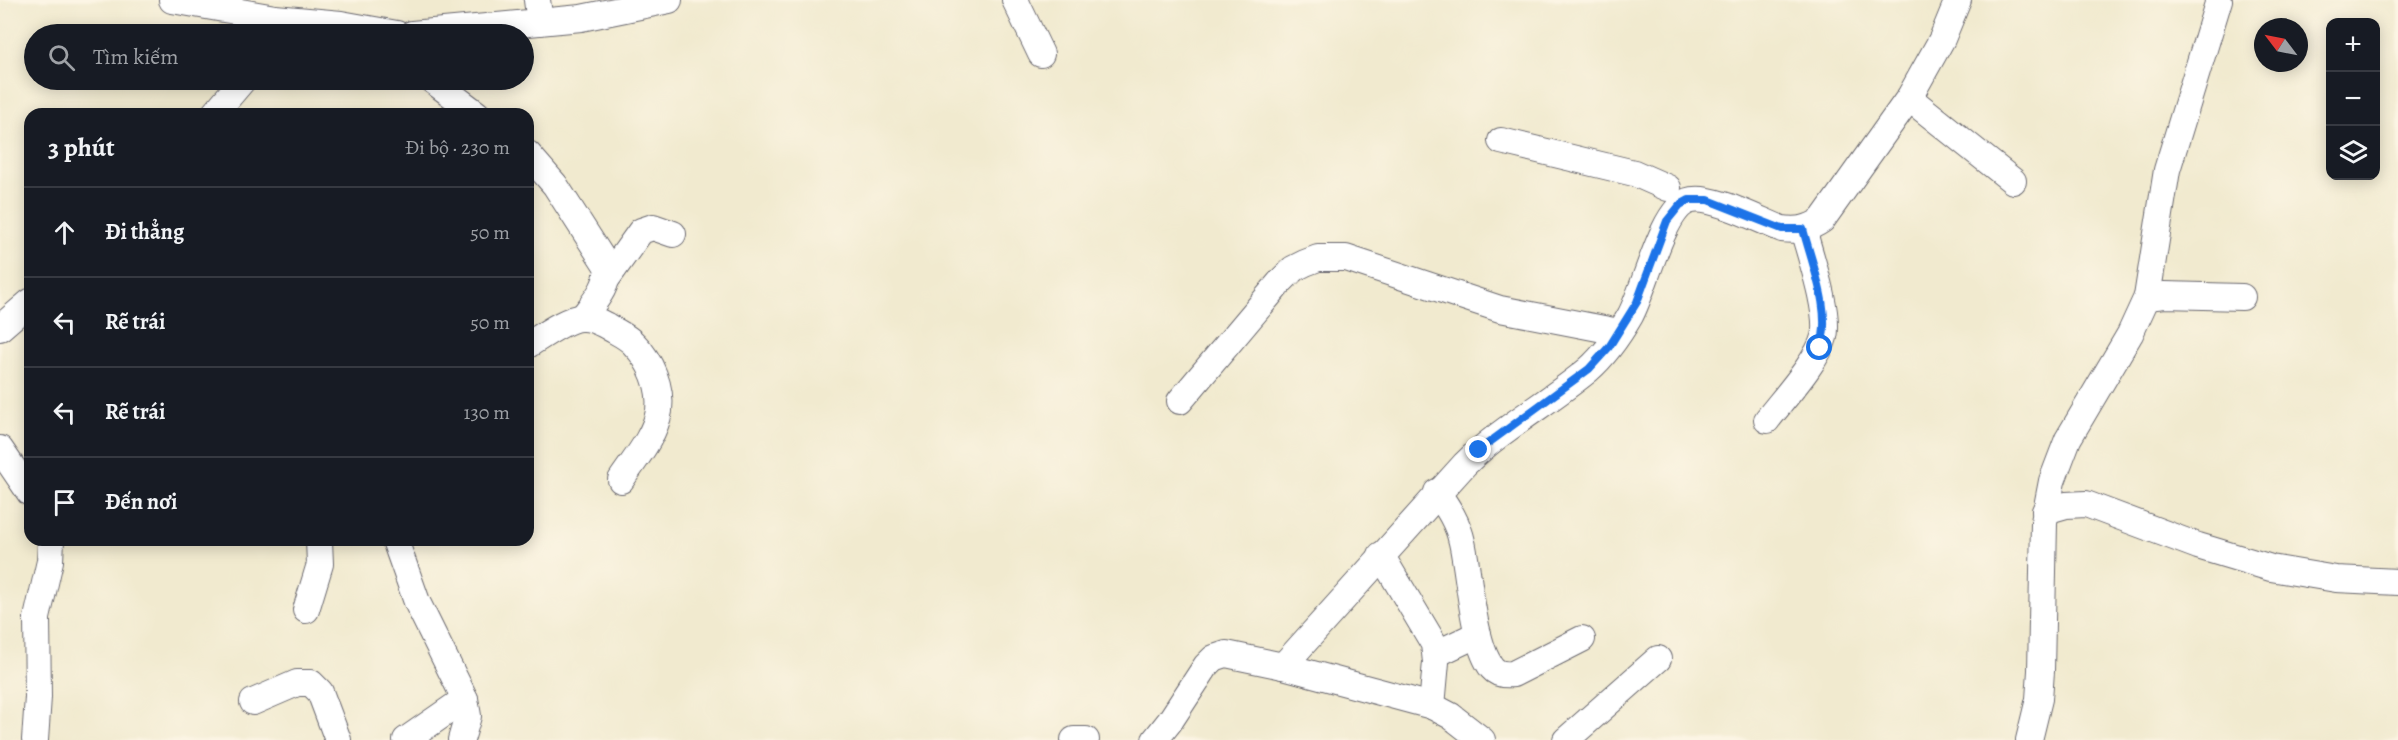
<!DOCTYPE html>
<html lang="vi">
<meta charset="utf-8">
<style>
body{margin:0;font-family:Alegreya,serif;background:#20242c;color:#f1f3f6}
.controls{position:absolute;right:18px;top:18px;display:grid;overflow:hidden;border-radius:12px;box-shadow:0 3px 15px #0003}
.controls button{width:54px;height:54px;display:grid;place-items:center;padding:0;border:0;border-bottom:2px solid #363941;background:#171b24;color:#f1f3f6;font:30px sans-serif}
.compass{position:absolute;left:2254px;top:18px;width:54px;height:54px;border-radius:50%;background:#171b24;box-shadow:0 3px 15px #0003;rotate:302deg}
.stop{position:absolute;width:18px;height:18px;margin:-14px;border:4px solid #1a73e8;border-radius:50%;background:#fff}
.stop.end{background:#1a73e8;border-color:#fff;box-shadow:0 2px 6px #0008}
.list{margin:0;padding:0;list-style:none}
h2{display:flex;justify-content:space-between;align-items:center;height:78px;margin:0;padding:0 24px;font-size:26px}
h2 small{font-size:20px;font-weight:400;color:#9ea1a6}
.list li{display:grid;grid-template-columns:39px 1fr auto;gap:18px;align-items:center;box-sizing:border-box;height:90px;padding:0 24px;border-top:2px solid #363941}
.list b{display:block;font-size:22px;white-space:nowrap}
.list em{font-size:20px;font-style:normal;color:#9ea1a6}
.icon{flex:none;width:33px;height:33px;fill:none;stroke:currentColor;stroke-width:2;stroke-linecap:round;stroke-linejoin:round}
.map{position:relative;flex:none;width:2398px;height:740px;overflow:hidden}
.search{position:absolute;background:#171b24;box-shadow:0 3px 15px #0003;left:24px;top:24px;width:510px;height:66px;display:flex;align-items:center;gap:15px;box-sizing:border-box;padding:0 21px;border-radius:33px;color:#9ea1a6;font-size:22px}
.panel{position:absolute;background:#171b24;box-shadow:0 3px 15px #0003;left:24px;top:108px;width:510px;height:438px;border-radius:18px}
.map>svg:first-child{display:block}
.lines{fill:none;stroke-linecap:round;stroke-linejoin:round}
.minor-casing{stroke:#6a686f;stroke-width:28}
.minor{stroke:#fff;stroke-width:26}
.route{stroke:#1a73e8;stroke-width:8}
</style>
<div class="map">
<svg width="2398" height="740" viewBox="0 0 2398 740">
<rect width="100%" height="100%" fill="#fcf5e5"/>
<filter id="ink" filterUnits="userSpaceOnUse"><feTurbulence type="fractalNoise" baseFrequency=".0167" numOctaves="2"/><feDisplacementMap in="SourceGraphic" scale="12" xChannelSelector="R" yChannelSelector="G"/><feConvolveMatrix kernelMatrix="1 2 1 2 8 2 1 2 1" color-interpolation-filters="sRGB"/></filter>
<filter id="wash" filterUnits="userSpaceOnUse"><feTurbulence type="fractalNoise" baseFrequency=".008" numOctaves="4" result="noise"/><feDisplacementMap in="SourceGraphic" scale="24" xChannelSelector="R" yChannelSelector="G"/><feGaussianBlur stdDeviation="1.35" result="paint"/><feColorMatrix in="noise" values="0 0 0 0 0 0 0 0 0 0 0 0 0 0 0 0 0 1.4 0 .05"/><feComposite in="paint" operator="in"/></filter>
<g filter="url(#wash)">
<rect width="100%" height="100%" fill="#f1eacf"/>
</g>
<g filter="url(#ink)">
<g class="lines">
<defs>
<g id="minor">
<polyline points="172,0 275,18 341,24 397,34"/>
<polyline points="537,0 540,22"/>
<polyline points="1015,0 1041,54"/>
<polyline points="412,34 581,18 669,0"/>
<polyline points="432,80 477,114"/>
<polyline points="1909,98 2013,181"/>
<polyline points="214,114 243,80"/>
<polyline points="1501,141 1634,173 1668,188"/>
<path d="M528,154L555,185L607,266C610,285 594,302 583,317"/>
<polyline points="608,277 641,231 653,227 673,234"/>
<polyline points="2147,297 2165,295 2242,297"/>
<polyline points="0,328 30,302"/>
<path d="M528,345C541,337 567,318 581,318C591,317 599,322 607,326C616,332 627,336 634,344C651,361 662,388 659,411C655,436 635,459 621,480"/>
<polyline points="1180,401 1281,281 1293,269 1305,263 1318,258 1346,258 1500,309 1619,332"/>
<path d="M1767,420C1783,399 1818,361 1824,337C1830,313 1810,255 1803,229"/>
<polyline points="0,449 30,493"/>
<path d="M1437,492C1448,508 1458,523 1462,542C1469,572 1473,645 1492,668C1497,674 1505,675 1513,674L1582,639"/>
<polyline points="2045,511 2066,505 2086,504 2198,546 2271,568 2336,579 2398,582"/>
<polyline points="395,540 417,602 465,699 468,716 461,740"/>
<polyline points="1381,555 1434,644 1436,662 1432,706"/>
<polyline points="306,610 320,564 319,540"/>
<polyline points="1436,654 1478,634"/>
<path d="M1283,666L1465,464C1502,428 1548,403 1588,370C1604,356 1619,335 1630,316C1645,289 1662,211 1688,201C1709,193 1761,221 1782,229C1798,231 1809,229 1822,220L1909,98L1942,39L1958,0"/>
<polyline points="253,702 297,683 311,683 320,692 338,740"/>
<polyline points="35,740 38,697 37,618 50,561 51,540"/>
<polyline points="406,740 465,699"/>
<polyline points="1074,740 1086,740"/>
<polyline points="1155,740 1170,721 1206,666 1214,658 1226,654 1283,666 1432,706 1451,716 1482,740"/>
<polyline points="1566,740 1658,659"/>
<polyline points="2029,740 2039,699 2041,671 2044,522 2052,481 2068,439 2130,334 2147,297 2167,170 2219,0"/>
</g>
</defs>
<use href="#minor" class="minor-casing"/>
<use href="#minor" class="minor"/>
</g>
</g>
<g class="lines" filter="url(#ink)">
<path class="route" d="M1479,450L1589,369L1609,347L1637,302L1667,221L1680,205L1689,200H1708L1782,229H1803C1812,264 1833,314 1820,348"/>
</g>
</svg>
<div class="controls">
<button>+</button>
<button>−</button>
<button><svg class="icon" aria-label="layers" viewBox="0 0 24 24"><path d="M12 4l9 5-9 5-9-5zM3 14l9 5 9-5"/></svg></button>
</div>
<svg class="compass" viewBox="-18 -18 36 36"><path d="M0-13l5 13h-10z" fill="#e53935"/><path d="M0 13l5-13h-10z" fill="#9ea1a6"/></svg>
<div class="stop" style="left:1820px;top:348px"></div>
<div class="stop end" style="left:1479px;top:450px"></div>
<div class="search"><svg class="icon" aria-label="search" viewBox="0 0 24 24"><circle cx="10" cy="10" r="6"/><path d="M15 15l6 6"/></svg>Tìm kiếm</div>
<section class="panel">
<h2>3 phút<small>Đi bộ · 230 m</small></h2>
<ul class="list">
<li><svg class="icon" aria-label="ahead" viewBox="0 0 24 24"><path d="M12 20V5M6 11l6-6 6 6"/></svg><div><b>Đi thẳng</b></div><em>50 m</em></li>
<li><svg class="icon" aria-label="left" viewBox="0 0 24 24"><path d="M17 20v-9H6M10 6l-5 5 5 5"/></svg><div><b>Rẽ trái</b></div><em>50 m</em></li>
<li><svg class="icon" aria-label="left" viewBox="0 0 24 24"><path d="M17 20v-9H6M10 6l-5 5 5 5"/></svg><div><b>Rẽ trái</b></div><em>130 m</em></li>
<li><svg class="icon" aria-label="arrive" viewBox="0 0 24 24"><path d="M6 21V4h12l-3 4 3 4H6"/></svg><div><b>Đến nơi</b></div></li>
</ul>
</section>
</div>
